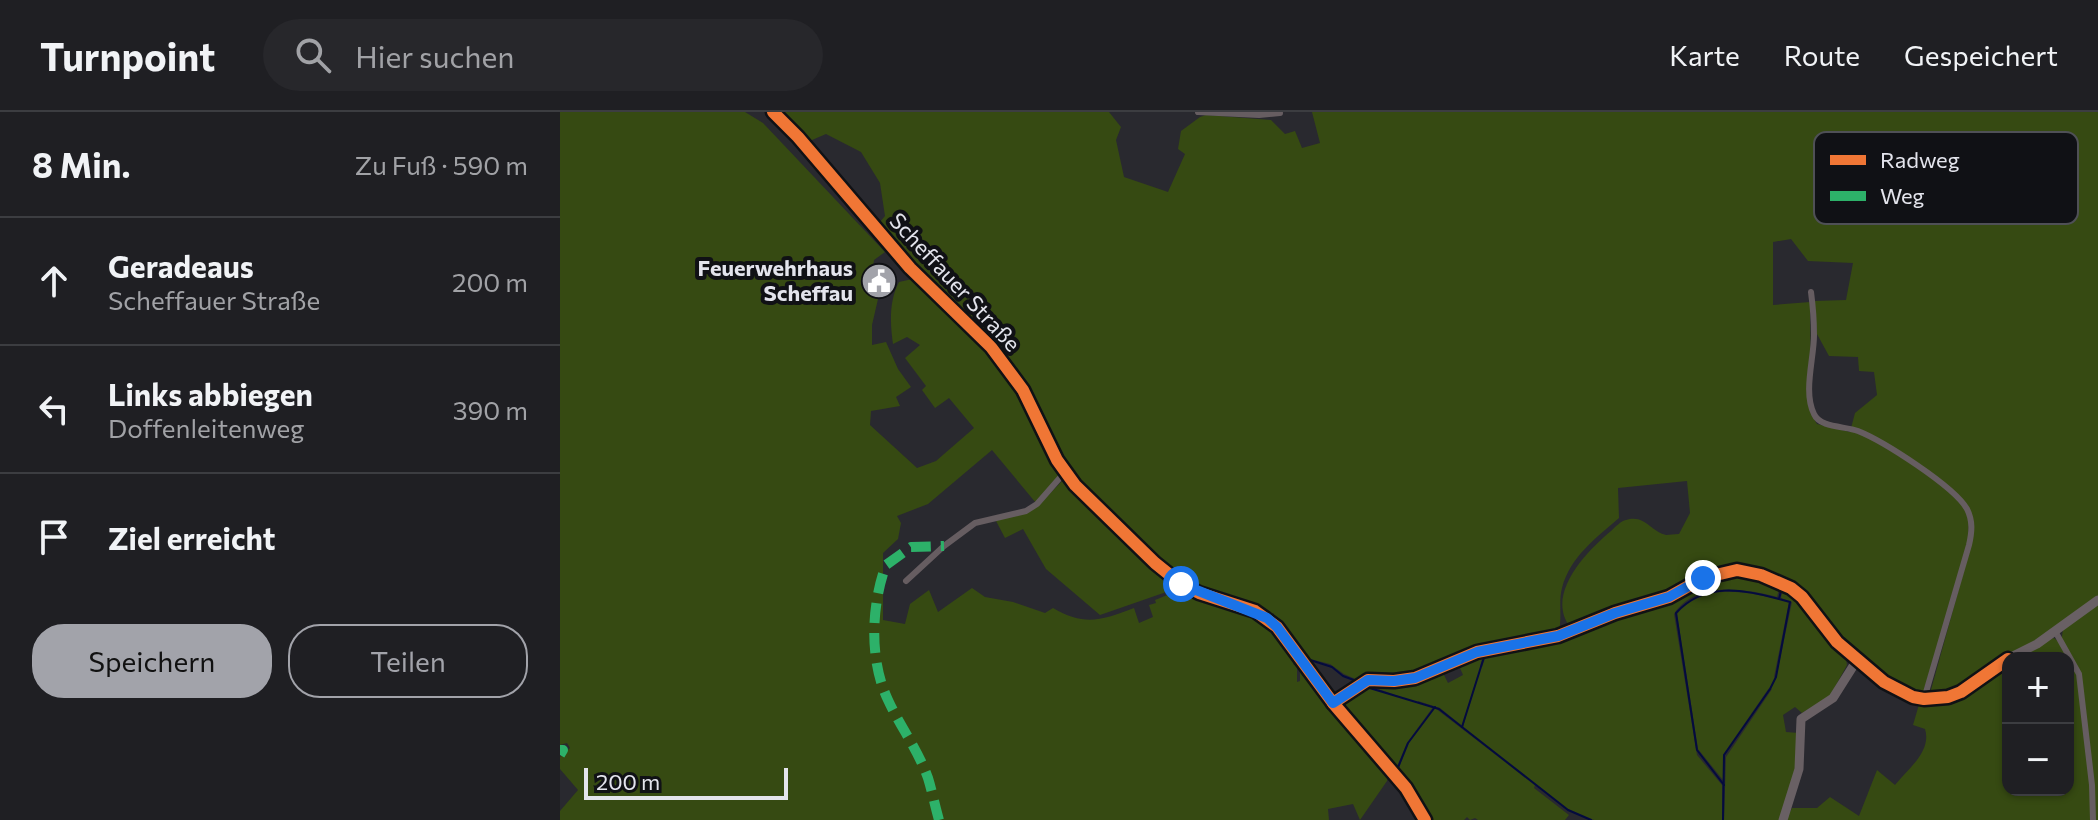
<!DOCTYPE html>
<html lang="de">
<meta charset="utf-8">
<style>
body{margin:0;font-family:Commissioner,sans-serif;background:#27272b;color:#f1f3f6}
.controls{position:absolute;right:24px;bottom:24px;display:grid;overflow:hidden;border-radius:16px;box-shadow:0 2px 6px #0004}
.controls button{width:72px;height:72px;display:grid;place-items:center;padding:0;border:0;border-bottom:2px solid #3c3d41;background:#1f1f23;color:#f1f3f6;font:40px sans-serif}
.scale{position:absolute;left:24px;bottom:20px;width:204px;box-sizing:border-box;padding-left:8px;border:4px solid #e3e4ec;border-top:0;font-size:22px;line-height:28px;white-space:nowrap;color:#e3e4ec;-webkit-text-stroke:6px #101115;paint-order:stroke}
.stop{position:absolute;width:24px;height:24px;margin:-18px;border:6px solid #1a73e8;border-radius:50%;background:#fff}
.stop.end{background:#1a73e8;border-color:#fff;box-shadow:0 2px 8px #0008}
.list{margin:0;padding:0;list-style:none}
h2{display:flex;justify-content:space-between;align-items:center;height:104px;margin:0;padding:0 32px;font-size:34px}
h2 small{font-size:26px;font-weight:400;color:#a1a2a6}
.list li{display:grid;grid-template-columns:52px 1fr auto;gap:24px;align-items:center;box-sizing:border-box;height:128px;padding:0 32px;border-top:2px solid #3c3d41}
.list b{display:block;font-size:30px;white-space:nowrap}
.list p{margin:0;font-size:26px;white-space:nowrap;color:#a1a2a6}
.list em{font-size:26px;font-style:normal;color:#a1a2a6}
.actions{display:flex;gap:16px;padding:24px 32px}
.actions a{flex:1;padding:18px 0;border:2px solid #a2a3aa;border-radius:32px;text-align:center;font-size:28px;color:#a2a3aa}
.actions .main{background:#a2a3aa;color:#111}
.icon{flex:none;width:44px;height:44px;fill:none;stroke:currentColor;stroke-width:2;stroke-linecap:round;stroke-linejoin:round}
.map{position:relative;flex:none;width:1538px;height:708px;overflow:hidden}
header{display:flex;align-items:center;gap:48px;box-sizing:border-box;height:112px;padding:0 40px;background:#1f1f23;border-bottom:2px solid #3c3d41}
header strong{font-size:38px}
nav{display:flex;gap:44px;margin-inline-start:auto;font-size:28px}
.search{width:560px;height:72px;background:#27272b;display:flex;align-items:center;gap:20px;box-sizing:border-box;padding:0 28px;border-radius:44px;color:#a1a2a6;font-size:30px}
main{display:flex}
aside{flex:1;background:#1f1f23}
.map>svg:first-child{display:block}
.green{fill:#364a12;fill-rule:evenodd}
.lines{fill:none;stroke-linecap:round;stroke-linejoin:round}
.stream{stroke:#040b3e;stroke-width:2}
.street{stroke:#665d61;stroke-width:6}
.secondary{stroke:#696064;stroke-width:9}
.quiet{stroke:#2db169;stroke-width:10;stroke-dasharray:20 10;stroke-linecap:butt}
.cycleway-casing{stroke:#101115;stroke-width:17}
.cycleway{stroke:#f07635;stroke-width:12}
.route{stroke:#1a73e8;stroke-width:10}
.labels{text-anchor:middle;stroke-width:8;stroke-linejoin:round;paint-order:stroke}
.poi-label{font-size:22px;font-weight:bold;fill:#e3e4ec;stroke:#101115;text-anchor:end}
.street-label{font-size:22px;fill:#e3e4ec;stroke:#101115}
.key{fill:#101115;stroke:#4f5056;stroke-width:2}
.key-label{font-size:22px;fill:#e3e4ec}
</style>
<header>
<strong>Turnpoint</strong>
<div class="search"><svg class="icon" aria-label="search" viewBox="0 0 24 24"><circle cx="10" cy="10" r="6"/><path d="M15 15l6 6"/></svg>Hier suchen</div>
<nav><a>Karte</a><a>Route</a><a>Gespeichert</a></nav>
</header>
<main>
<aside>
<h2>8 Min.<small>Zu Fuß · 590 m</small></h2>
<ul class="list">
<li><svg class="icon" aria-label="ahead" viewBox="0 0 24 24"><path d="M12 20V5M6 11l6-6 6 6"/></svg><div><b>Geradeaus</b><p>Scheffauer Straße</p></div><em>200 m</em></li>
<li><svg class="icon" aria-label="left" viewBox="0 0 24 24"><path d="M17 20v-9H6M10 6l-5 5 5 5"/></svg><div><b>Links abbiegen</b><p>Doffenleitenweg</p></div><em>390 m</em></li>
<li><svg class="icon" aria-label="arrive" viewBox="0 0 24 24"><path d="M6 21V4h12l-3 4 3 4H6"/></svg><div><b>Ziel erreicht</b></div></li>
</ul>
<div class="actions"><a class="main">Speichern</a><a>Teilen</a></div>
</aside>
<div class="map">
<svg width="1538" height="708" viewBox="0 0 1538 708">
<rect width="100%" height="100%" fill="#29292f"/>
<g class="green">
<path d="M0,0H185L203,11L325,140L314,148L309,182L318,187L312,213V233L326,230L338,257L351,275L336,285L340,294L311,299L310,313L357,356L376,349L414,316L389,286L375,296L362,278L366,274L345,246L360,233L347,225L333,232C330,211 329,189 339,170L357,166L431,239L462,282L499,357V363L476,391L432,338L368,392L337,404L341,411L338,427L323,441V508L345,512L350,492L369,478L378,500L412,476L425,485L453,490L485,501L493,496C526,515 541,508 574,496L579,511L593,505L589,493L596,491L595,488L622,477C644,494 675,494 698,508C715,517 724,535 735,550L733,552L737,555V570L740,569V556L789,620L829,659L827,669L800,708L793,692L768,697L769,708H0V699L18,678L0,657V645L10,636L7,631L0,633Z"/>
<path d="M215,0H549L561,15L556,28L564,65L608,80L625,42L618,37L621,19L640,5L646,3L711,8L725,22L735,19L742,36L760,31L752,0H1538V485L1477,528L1396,580L1369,585L1411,433L1409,408L1408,432L1363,581L1360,583L1339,576L1291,541L1242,481L1174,456L1112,481L1010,515C985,482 1027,439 1051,419C1055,415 1061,409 1066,408C1085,402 1091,420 1106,423C1110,423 1114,422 1119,422L1130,401L1127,369L1058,376L1059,406C1036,426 1010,445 1002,476C998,491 1003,507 998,522L916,538L850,565L800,569L784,562L770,552L742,545L713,507L714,501L710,504L698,496L632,474L637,472L636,468L626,470L607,457L569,422L507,359L461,268L442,242L315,116L325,104L320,71L301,40L266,22L245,31ZM1231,127L1248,149L1293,151L1286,188L1254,189L1257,222L1269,244L1298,245L1299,259L1314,260L1317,283L1295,301L1290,320L1257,312L1251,302L1250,190L1213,193V130Z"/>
<polygon points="504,367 615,470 612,478 540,503 486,457 463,417 445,426 435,407 477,395"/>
<path d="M1175,460L1220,473L1217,485C1186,477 1136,468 1114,502L1137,643L1162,673V708H1034L1008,697L903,615L918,562L902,614L880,596L858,589V591L873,595L847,631L835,659L780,593L801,574L849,588L805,572L881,557L888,571L903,563L897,549L924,541L920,554L922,555L927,541L992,529L1141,469Z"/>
<path d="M1223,474L1246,494L1265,522L1285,541L1287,553L1270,584L1242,601L1235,595L1223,603L1226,620L1239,621L1236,660L1221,708H1164L1166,645L1212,577L1209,576L1163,643V668L1138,637L1117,502C1147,468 1191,481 1229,490L1214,565L1216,566L1232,490L1221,486Z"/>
<path d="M1538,492V708H1226L1232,696H1257L1270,685L1299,704L1317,658L1335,673C1348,657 1372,639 1365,617L1353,613L1360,589L1384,590L1448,549V678H1508V546H1455L1489,527L1494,526L1501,532L1503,517Z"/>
<polygon points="875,596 975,673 974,676 1009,703 1005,708 918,708 915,706 910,708 907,705 904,708 868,708 837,660 848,632"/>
</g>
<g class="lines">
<g class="stream">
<polyline points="681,499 697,506"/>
<polyline points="712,517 720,527"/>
<polyline points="747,547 772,555 783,564 799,570"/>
<polyline points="803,574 879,597 1008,698 1031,708"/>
<polyline points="902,615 925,542"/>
<polyline points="837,658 848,631 875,595"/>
<path d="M1164,673L1137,638L1116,501C1144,470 1183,477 1219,487"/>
<polyline points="1163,708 1164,643 1210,577 1216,565 1230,490 1219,487 1222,475"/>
</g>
<g class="street">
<polyline points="638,0 699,3 720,1"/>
<path d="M1251,180C1253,195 1254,209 1254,223C1254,247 1243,280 1254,302C1260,316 1285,314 1298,319C1323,329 1394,374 1407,397C1413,409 1412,420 1409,433L1364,587"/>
<polyline points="346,469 384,434 415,411 466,399 477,392 505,360"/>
<polyline points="1495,519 1519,562 1532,673 1533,708"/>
</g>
<g class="secondary">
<polyline points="213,0 238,25 350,156 431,235 463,278 497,348 515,373 595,451 621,472 639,481 695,499 717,515 773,591 846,676 865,708"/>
<polyline points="1449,546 1477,532 1538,488"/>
<polyline points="773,591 808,568 834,569 855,566 917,540 998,524 1055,501 1109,485 1143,466 1177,458 1201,463 1231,476 1242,485 1277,530 1324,570 1353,585 1364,587 1388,585 1401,580 1448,547"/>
<polyline points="1223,708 1239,657 1241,607 1273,586 1297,548"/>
</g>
<g class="quiet">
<polyline points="0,638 3,638 0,643"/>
<path d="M379,708C375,694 372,679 368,666C358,638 340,614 328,588C309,548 311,494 326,453L351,435L384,434"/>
</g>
<defs>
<g id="cycleway">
<polyline points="213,0 238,25 350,156 431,235 463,278 497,348 515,373 595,451 621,472 639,481 695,499 717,515 773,591 846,676 865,708"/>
<polyline points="773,591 808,568 834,569 855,566 917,540 998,524 1055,501 1109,485 1143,466 1177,458 1201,463 1231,476 1242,485 1277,530 1324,570 1353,585 1364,587 1388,585 1401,580 1448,547"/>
</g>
</defs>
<use href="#cycleway" class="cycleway-casing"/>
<use href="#cycleway" class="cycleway"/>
</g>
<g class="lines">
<polyline class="route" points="621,472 707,506 717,515 773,591 808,568 834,569 855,566 917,540 998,524 1055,501 1109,485 1143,466"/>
</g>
<defs>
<symbol id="civic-disc" viewBox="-11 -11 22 22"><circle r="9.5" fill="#a2a3aa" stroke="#101115"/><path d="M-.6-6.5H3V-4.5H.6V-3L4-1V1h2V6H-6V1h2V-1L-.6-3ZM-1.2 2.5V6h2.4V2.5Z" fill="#fff"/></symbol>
</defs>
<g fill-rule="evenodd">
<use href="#civic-disc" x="299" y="149" width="40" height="40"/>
</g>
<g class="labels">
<g class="poi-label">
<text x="293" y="164">Feuerwehrhaus<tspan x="293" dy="25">Scheffau</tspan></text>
</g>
<g class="street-label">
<text transform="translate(395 170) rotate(47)" y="8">Scheffauer Straße</text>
</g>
</g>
<rect x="1254" y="20" width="264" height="92" rx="12" class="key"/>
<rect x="1270" y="43" width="36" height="10" fill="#f07635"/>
<rect x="1270" y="79" width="36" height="10" fill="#2db169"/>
<g class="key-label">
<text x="1320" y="56">Radweg</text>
<text x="1320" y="92">Weg</text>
</g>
</svg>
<div class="controls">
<button>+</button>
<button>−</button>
</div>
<div class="scale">200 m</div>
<div class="stop" style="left:621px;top:472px"></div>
<div class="stop end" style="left:1143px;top:466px"></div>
</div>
</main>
